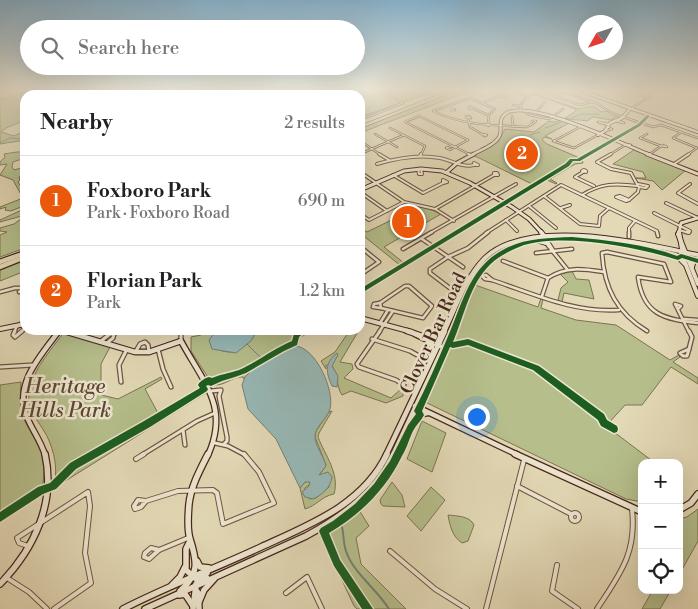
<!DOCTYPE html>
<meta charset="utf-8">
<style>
body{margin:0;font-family:"Libre Bodoni",serif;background:#f6f6f6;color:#202124}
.controls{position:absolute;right:15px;bottom:15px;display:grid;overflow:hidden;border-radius:10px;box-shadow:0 5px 20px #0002}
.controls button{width:45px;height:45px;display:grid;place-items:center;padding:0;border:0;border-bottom:1px solid #e0e0e0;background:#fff;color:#202124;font:25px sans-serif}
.compass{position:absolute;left:578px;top:15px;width:45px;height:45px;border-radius:50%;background:#fff;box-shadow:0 5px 20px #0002;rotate:231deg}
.you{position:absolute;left:476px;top:416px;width:18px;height:18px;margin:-12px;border:4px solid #fff;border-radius:50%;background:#1a73e8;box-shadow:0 0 0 8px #1a73e833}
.badge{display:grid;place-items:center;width:32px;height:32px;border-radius:50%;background:#ea580c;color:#fff;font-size:16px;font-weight:700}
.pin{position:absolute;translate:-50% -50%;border:2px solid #fff;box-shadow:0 1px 5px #0006}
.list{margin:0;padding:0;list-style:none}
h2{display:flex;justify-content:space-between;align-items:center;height:65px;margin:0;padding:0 20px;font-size:21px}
h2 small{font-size:16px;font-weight:400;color:#757577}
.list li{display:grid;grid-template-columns:32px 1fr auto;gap:15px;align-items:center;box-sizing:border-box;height:90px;padding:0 20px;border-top:1px solid #e0e0e0}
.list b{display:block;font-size:19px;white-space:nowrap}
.list p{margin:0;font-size:16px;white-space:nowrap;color:#757577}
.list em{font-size:16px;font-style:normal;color:#757577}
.icon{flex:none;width:28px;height:28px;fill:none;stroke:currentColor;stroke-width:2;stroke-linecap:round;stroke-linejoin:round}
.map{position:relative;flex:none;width:698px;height:609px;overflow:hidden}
.search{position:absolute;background:#fff;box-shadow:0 5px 20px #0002;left:20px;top:20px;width:345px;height:55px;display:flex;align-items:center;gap:12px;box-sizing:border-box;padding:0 18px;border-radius:28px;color:#757577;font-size:19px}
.panel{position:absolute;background:#fff;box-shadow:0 5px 20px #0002;left:20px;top:90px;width:345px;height:245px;border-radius:15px}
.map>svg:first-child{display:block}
.green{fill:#b6bf8c;stroke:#7e7353}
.water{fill:#97b9b7;stroke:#777f78}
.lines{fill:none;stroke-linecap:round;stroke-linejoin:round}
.stream-far1{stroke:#777f78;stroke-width:1}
.stream{stroke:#777f78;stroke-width:2}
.street-far4-casing{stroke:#6e5441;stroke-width:2.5}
.street-far3-casing{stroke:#6e5441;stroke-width:4}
.street-far2-casing{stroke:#6e5441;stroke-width:5}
.street-far1-casing{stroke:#6e5441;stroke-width:5.5}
.street-casing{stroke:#6e5441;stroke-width:6}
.secondary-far4-casing{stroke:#47271a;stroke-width:4}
.secondary-far3-casing{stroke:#47271a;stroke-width:5}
.secondary-far2-casing{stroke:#47271a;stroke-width:6}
.secondary-far1-casing{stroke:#47271a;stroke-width:7}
.secondary-casing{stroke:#47271a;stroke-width:8}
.primary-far1-casing{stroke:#47271a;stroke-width:4}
.primary-casing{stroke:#47271a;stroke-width:7}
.street-far4{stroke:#ede6d0;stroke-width:1}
.street-far3{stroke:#ede6d0;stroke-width:2}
.street-far2{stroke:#ede6d0;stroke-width:2.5}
.street-far1{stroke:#ede6d0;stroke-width:3}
.street{stroke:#ede6d0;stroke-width:4}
.secondary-far4{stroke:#ede6d0;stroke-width:2.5}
.secondary-far3{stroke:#ede6d0;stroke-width:3}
.secondary-far2{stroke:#ede6d0;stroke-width:4}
.secondary-far1{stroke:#ede6d0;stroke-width:4.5}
.secondary{stroke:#ede6d0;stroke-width:5.5}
.primary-far1{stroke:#e3d9b6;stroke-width:2.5}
.primary{stroke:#e3d9b6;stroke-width:4.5}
.cycleway-casing{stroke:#ede6d0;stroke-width:3}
.cycleway{fill:#1b5e20;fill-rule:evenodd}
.labels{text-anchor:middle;stroke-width:5;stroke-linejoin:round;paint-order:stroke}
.street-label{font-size:18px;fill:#47271a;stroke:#ede6d0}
.near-park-label{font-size:21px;font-style:italic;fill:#5d4531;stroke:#ede6d0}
</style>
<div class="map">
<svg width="698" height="609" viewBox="0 0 698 609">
<rect width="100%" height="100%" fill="#e3d9b6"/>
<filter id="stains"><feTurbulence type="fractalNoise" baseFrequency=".004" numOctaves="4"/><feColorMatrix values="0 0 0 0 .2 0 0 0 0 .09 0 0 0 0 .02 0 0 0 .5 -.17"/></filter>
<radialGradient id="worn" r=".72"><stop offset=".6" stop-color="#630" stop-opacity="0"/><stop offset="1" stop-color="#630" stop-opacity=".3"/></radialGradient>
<g class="green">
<polygon points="28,91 132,91 123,95 106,92 89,95 25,95 25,120 6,128 1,132 14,136 25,131 25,140 0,144 0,98 10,97"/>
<polygon points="159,91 230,91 220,95 147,95"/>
<polygon points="246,91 436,91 363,116 360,115 360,95 270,95"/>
<polygon points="454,91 469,91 360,133 360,128"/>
<path d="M533,94L579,109L593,106L602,112L606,111L618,116L611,120L593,117L587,121C579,119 572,121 565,118L576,111V109Z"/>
<polygon points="562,120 569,123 545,136 552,139 544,137 542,140 547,144 582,159 583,163 575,164 550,179 557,183 556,184 547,180 536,186 473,155 498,142 505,129 534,132 549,121 554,122"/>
<polygon points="634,150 686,170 662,190 653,181 636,178 646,178 643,172 613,164"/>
<polygon points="17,152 25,152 25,158 13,162 12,167 14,170 25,167 25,174 19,177 20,180 18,182 25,194 25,215 0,222 0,220 24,209 21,207 11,211 5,210 6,207 0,209 0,207 23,198 13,180 0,175 7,164 0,165 0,162 5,157 4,154"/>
<path d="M405,202C417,207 430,208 441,214L384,247L404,263L401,266L360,233V227L367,232L412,210L403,203Z"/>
<polygon points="25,216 25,248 0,257 0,235 7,232 0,231 0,228 14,224"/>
<polygon points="25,259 25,271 0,281 0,269"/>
<polygon points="572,271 576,279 589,280 594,299 564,293 562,302 558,300 561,288 568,282 560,274"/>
<polygon points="475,285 538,307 541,298 543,299 541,308 576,320 616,325 670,360 679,355 680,357 673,362 698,378 698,384 671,367 642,405 625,405 606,426 655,463 642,463 642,502 626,499 425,402"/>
<path d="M201,330H217L213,337L212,348C217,349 224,352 229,352C238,352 249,343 254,336L253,330H299L303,332L305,330H313L299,338L295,337L290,344L274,351L248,368L261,361L251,369L244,379L243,377C232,376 226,386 213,385L191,351V337L201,335Z"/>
<path d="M350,330H359L340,362L352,364L353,369L344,378L391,398L401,389L403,390V396L386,403L351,391L342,395C335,384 340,378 332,366L326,365V369L321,361L335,352Z"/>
<path d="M64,332L98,341L110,347L101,364V395L118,399L161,377L162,379L145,389L159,415L203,388L206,393L54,488C57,471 56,459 50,443C42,422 24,412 30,387C35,367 52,349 64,332Z"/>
<path d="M21,382C20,398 19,412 28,427C33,436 40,443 43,454C46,466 43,480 42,493L0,519V385Z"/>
<path d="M332,411L319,433L318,437C325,455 340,474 334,494C322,496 316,506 305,509L300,488L305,482L310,481V484L305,488L303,494L310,499L316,498L329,487L328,472L319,476L326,465L315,437L316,431L329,412Z"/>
<polygon points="422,421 446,433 432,472 407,459"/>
<polygon points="392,482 402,495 405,507 383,506 381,504 380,500"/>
<polygon points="431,487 445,500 421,531 407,516"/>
<polygon points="698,509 698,541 679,575 679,519 687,517"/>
<polygon points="359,510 369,526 356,538 361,564 406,609 357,609 354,606 322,537"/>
<path d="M448,515C457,516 470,516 474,525L468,541L462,543C452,536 450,526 448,515Z"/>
<polygon points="653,590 671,590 660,609 642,609"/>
</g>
<g class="water">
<polygon points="217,330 253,330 254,336 251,341 236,353 212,349 209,340"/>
<path d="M295,346C316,347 335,391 330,409C327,419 315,427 315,436C315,447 324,456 326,466L319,475L328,472L332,477C331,487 322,495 313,499L305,497L302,492L309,486L310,482H305L300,488L276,439L248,409L242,385L245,377L261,361Z"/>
<path d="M337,353L338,355L332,366L338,376L337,387L332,386C326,373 324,363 337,353Z"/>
</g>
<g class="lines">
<g class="stream-far1">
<polyline points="178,91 191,95"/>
<polyline points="233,94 235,95"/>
<polyline points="159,95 173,91"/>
<polyline points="209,95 211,95"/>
<polyline points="214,95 228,93"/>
<polyline points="569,119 581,114 599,114"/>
<polyline points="545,128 562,122"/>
<polyline points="530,135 540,132"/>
<polyline points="0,143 10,138 25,139"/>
<polyline points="247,344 261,358"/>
</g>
<path class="stream" d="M342,527C344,535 343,543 346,551C353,573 377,589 389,609"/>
<defs>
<g id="street-far4">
<polyline points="64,91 84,95"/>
<polyline points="237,91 251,95"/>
<polyline points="494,91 501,95"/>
<polyline points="516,92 528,96"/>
<polyline points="143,95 157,91"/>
<polyline points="228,95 233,91"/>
<polyline points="388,95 399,91"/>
<polyline points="500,96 506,97 501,95"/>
<polyline points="11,97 25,104"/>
<polyline points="647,98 643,96 651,96"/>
<polyline points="0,100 25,91"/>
<polyline points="592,102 580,105 554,96 565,92 596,103 614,114 653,127 661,125 698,138"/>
<polyline points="483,103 501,95"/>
<polyline points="513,105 520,106"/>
<polygon points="468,107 471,107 472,108 470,109"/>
<polyline points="472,108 488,115"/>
<polyline points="632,108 649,97 651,91"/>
<polygon points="451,109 454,109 455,110 451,110"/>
<polyline points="521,110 520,106 526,98 536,91"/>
<polyline points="537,111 545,102"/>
<polyline points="525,112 529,115 549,119 563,109"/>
<polygon points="419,116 468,140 455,147 405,122"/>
<polygon points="467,116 469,116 471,118 466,117"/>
<polyline points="512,116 513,126"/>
<polyline points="468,118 470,127 482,134"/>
<polyline points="360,120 403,103 379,91"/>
<polygon points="532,121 536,121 531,125"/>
<polyline points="615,121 624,123 617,120"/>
<polygon points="487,124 490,125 488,126"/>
<path d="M488,124L489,115L495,109L470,98L433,111C463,126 495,125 527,127L531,125"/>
<polyline points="608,125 598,122 609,124"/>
<polyline points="390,128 425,146 421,155"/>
<polyline points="22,131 25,130"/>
<polyline points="605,131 612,129 608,127"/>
<polyline points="681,132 673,138 697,148 687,155"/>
<polyline points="375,134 397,147"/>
<polygon points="482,134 487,135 484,136"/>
<polyline points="647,134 640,138 661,146"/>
<polyline points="556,140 553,141 574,148 598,135"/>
<polyline points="556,140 580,127"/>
<polyline points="360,141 381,155"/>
<polygon points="663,145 667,147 661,146"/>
<polyline points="453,146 446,148 450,150 455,147"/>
<polyline points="455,147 471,155"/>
<polyline points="360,154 404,135"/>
<polyline points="650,154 661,146"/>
<polyline points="609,155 627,144 631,145 629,147"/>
</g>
<g id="street-far3">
<polyline points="379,154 389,160"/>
<polyline points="468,154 471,155"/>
<polyline points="611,154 597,162 611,169 631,173 638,186"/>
<polyline points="420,156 421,154"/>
<polygon points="474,163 478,165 474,165"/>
<path d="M377,164C397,158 419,154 440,158C451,160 462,168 474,165"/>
<polyline points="674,164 689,154"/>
<polyline points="418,169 419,174 422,174 421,169"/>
<polygon points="584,170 586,171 586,172 582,171"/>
<polyline points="360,172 404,202 435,209 454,221"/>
<polyline points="583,172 575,177 594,186"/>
<polygon points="494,173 497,173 498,175 494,175"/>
<polyline points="393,175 423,193 443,183"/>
<polygon points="443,180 447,182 443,183"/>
<polyline points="638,184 648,186 646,188 639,187"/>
<polyline points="690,184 678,193 698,204"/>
<polyline points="360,192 387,211"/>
<path d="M582,195C601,183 616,183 638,186"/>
<polyline points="544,196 580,224 599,226 600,216 609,208"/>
<polygon points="620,196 629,200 626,201 616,197"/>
<polyline points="629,200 638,192 639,187"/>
<polyline points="666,203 698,218"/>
<polyline points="529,206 556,228"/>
<polyline points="561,208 570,205"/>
<polyline points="435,209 494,175"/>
<polyline points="654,213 690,231 689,233 679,230"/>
<polyline points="360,214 369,220 404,202"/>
<polyline points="506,220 517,231"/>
<polyline points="430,233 516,184"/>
<polyline points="486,233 561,185 657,231 657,233"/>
<polyline points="629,233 629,228 635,221"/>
</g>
<g id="street-far2">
<polyline points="629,232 629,237"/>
<polyline points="657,232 658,236"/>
<polyline points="686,232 689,232"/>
<polyline points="422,239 463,267"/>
<polyline points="546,239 553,250"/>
<polyline points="546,243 567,269"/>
<polyline points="360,249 363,249 379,262 360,275"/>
<polyline points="403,249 432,232"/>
<polyline points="536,253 572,249"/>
<polyline points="503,261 548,278"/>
<polygon points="486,275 492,280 485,279 482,276"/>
<path d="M492,280C534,294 574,313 619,310"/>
<polyline points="451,289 430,273 430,269 448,257 468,248 488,232"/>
<polyline points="0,292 15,288 25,288"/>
<polyline points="19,292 24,288"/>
<path d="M542,296L548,278C566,266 584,269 604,272"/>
<polyline points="380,303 381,308"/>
<polyline points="380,303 374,304 373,307 381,308"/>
<polyline points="380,303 405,286 409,286 432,306 423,318 381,308"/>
<polyline points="678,309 681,306 675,304 689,332"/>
<polyline points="684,319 698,320"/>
<polyline points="380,323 388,310"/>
<polyline points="21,324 25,318"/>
<polyline points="181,330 181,332"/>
<path d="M647,331C617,313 604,288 602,253L607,252L664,264L671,282L638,277C643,315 664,319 698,323"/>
<polyline points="14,332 17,326"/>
<polyline points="21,332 25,328"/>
<polyline points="379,332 393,311"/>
</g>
<g id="street-far1">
<polyline points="15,331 13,335 15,337 22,331"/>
<polyline points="181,331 181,341"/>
<polyline points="380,331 357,364 359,367 396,380 404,385"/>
<polyline points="689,331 692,337 689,349"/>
<polyline points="372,339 410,351 419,356"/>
<polyline points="101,341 110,334 114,334"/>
<polyline points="107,343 113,338 114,334"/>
<polyline points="158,349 163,369 171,387"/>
<polygon points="689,349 687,356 683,356 680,353"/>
<polyline points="136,351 140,344 145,342 148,345 149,352"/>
<polyline points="0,367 33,365"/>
<polyline points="121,382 119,365 126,351"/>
<polyline points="211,391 221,390 219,396 227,437 227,441 224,444"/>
<polyline points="183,430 185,445"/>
<polyline points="215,443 228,446 245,455"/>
<polyline points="142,455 197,421 215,413"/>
</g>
<g id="street">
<polyline points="136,459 144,454"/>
<polyline points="517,486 571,514"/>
<polygon points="138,500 146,501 141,507 135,509 134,506"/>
<polyline points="146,501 178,491 213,490 217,493 223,524 274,503 259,472 244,454"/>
<circle cx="575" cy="517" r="4"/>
<polyline points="28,546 19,543 17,538 88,492 90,506 85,553 91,583 54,609"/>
<polygon points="151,548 159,550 149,559 144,557 145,553"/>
<polyline points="159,550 188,538"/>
<polyline points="390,551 435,589 467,609"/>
<polyline points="557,565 552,591 578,609"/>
<polyline points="7,578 29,592 47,609"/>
<polyline points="286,593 307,577 322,609"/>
<polyline points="486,609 524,460"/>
<path d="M597,609C620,574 637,553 632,509"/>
</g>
<g id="secondary-far4">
<polyline points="581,91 698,132"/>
<polyline points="598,135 605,131 610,123 622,118 630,109"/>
<path d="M472,155C480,150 496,145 500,135C502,128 498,120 505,114C526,97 625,145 650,155"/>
</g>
<g id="secondary-far3">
<polyline points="647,154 698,174"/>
<polyline points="447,172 457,163 474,154"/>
<polyline points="360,190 404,171 421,169 442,171 470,183 512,207 529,219 542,233"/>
<polyline points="679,233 681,223 698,218"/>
</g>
<g id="secondary-far2">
<polyline points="541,232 545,237"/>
<polyline points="679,232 684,260 698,296"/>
<polyline points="678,234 698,284"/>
<polyline points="536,240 546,243"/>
<polyline points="656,250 676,255 685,264"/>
<polyline points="692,267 694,260 698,259"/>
<polyline points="360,318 412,332"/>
<polyline points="0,329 25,324"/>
<polyline points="62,330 68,332"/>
<polyline points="59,332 60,330"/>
<polyline points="441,332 444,328"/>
<path d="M444,332C456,307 465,279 484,259C528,215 644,244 698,255"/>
<path d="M450,332C459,313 465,290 478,272C500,243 538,237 572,237"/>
</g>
<g id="secondary-far1">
<path d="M64,331L135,352H149L181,341C203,382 230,407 208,455"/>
<polyline points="407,331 440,342"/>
<polyline points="415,334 440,346"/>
<polyline points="430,337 436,337 442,331"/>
<polyline points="429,342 432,346 431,356"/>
<polyline points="415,406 518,455"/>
<polyline points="411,425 416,415 428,413"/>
<path d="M45,455C41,441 32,430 27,417C13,384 41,355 59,331"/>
<polyline points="386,455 445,331"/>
<polyline points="393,455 451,331"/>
</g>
<g id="secondary">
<polyline points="515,454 642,512"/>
<polyline points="679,510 691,503 698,494"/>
<polyline points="190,541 186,549 186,570 196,579 207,578"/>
<polyline points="197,561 200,567 209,568"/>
<path d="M0,584C34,549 56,503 45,454"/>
<polyline points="172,585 180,577 185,567"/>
<polyline points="194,587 198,593 199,609"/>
<path d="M180,591C200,574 197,561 190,539C187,529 188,515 189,504C191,486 200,470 208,454"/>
<polyline points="179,595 185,594 193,606"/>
<polyline points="199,602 204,590 214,579"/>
<path d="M123,609C168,586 216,568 261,547C309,525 363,505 387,454"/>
<path d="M145,609L306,536C343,516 375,493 394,454"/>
<polyline points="193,609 196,584 207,573"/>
</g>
<polyline id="primary-far1" points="360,127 452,91"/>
<g id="primary">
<polyline points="0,262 25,253"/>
<polyline points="0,267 25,257"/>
</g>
</defs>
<use href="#street-far4" class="street-far4-casing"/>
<use href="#street-far3" class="street-far3-casing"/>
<use href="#street-far2" class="street-far2-casing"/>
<use href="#street-far1" class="street-far1-casing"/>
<use href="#street" class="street-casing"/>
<use href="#secondary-far4" class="secondary-far4-casing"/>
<use href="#secondary-far3" class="secondary-far3-casing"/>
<use href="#secondary-far2" class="secondary-far2-casing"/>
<use href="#secondary-far1" class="secondary-far1-casing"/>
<use href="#secondary" class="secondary-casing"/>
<use href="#primary-far1" class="primary-far1-casing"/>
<use href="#primary" class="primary-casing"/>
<use href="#street-far4" class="street-far4"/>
<use href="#street-far3" class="street-far3"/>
<use href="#street-far2" class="street-far2"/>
<use href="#street-far1" class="street-far1"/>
<use href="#street" class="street"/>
<use href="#secondary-far4" class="secondary-far4"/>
<use href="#secondary-far3" class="secondary-far3"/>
<use href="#secondary-far2" class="secondary-far2"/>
<use href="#secondary-far1" class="secondary-far1"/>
<use href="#secondary" class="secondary"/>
<use href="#primary-far1" class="primary-far1"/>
<use href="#primary" class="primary"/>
<defs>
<g id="cycleway">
<polygon points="647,115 650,116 640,126 580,161 573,161 569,166 360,294 360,289 565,164 570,159 577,159 638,124"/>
<path d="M572,237C605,240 646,244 677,256L681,254L698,259V263L682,258L678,260C637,247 565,233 524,245C510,250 495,258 486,269C469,288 463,319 453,342L468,339L539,366L604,414L607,420L617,426L618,429L617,432L614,433L601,426L598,420L533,370L468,345L453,348L450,347L422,411L424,415C421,421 416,425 413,431C409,439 407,448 402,456C386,489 361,514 329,533L340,560L373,609H362L334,566L319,531L321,528L333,521L355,504L374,484L390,461L408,425L416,414L414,411C427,386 438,360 449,334C462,304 470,268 501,251C522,238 548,238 572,237Z"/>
<path d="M299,330H307L299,337L297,345L284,351L246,373L235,377L222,381L211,386L208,385L206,386L208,389L207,391L150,427L76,469L56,489L43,494L0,522V512L38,487L50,483L70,463L144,421L200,388L198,385C200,381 205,378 209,377L212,378C221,374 230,373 239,370C257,362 273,349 292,341L294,334Z"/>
</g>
</defs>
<use href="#cycleway" class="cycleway-casing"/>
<use href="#cycleway" class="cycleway"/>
</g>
<linearGradient id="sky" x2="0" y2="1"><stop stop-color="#87b6d4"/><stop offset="0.51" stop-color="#f2eede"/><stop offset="1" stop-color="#f2eede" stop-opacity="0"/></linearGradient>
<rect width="698" height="177" fill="url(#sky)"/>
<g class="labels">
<g class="street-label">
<text transform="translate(433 333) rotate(-65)" y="6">Clover Bar Road</text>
</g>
<g class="near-park-label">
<text x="65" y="393">Heritage<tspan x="65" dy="24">Hills Park</tspan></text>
</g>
</g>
<rect width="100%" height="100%" filter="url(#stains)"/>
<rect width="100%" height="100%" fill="url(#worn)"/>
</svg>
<div class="controls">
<button>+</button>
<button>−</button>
<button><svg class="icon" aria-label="locate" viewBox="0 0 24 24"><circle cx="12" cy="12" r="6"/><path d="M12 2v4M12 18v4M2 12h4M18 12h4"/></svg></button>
</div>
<svg class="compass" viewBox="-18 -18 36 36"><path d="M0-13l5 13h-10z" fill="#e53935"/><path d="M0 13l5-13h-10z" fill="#757577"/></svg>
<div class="you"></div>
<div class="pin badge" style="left:408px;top:222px">1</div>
<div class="pin badge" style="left:522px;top:154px">2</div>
<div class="search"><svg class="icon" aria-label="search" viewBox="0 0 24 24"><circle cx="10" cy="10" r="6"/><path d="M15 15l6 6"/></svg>Search here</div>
<section class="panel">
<h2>Nearby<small>2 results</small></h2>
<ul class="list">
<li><span class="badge">1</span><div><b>Foxboro Park</b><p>Park · Foxboro Road</p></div><em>690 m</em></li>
<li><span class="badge">2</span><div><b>Florian Park</b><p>Park</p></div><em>1.2 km</em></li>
</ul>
</section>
</div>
